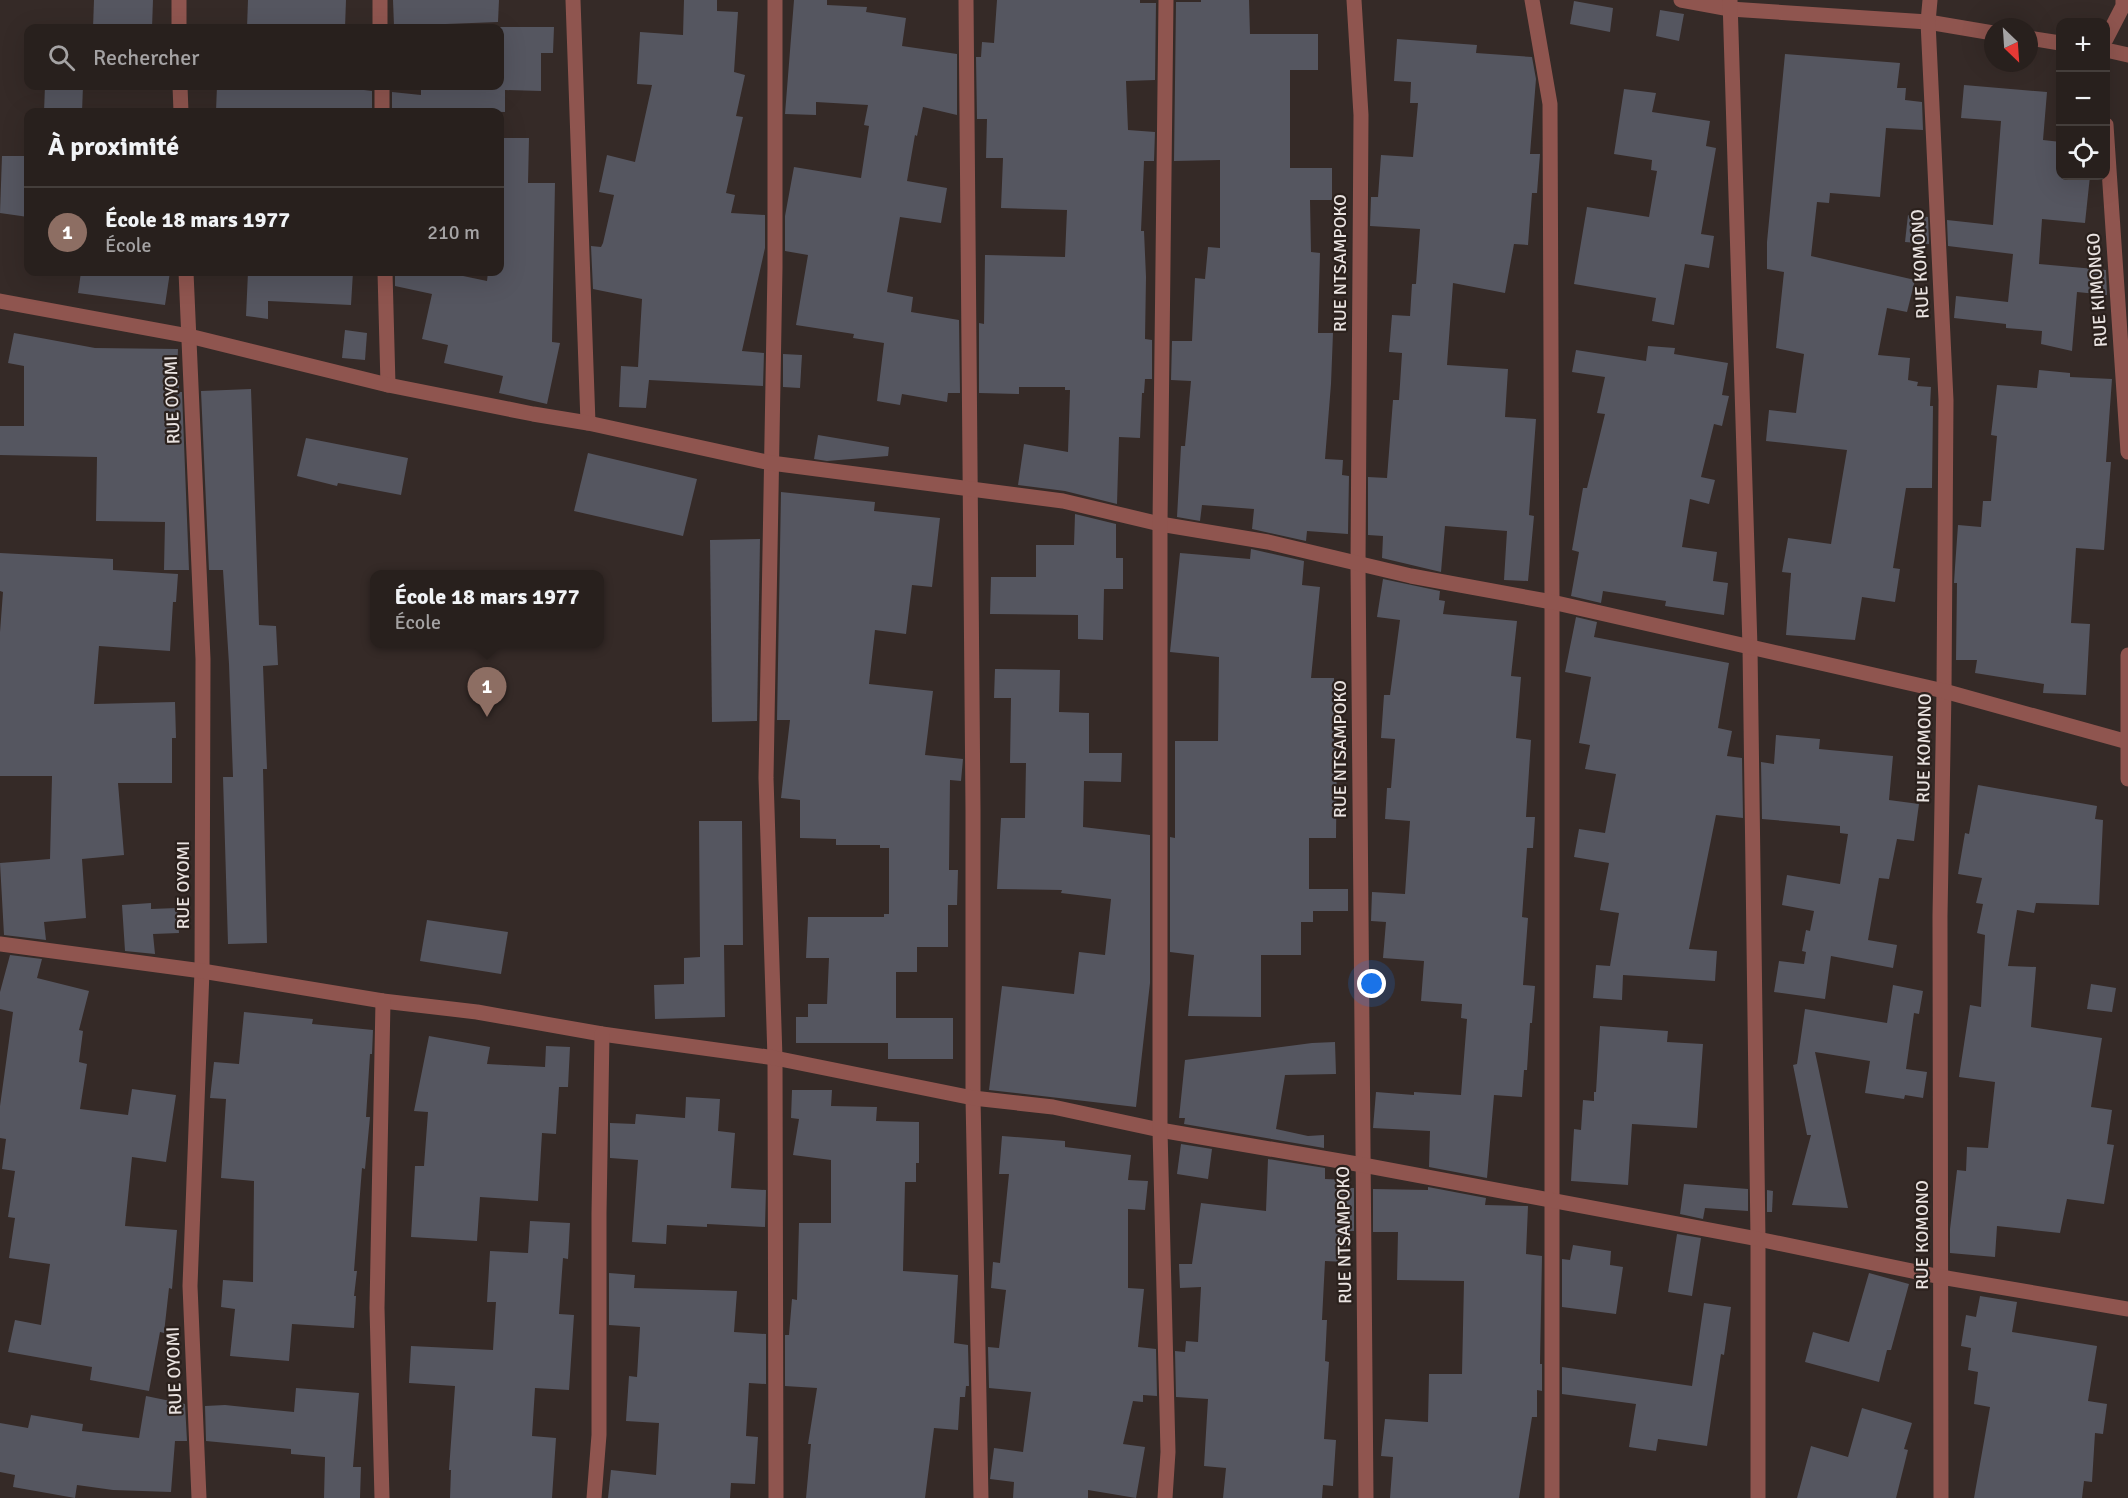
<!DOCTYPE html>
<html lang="fr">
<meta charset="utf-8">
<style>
body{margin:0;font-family:Signika,sans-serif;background:#302826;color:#f1f3f6}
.controls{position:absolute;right:18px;top:18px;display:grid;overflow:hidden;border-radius:12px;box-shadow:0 6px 24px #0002}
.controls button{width:54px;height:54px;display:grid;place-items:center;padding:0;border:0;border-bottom:2px solid #443e3b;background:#28201d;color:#f1f3f6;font:30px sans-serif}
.compass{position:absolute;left:1984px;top:18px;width:54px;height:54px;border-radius:50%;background:#28201d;box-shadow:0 6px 24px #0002;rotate:155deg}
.you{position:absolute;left:1372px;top:984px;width:21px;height:21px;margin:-15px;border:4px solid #fff;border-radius:50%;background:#1a73e8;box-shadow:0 0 0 9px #1a73e833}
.badge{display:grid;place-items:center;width:39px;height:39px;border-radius:50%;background:#ea580c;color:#fff;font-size:20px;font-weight:700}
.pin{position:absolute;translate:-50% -50px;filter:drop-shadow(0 2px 3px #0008)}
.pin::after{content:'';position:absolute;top:32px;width:21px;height:18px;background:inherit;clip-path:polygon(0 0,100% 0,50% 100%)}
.popup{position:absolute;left:370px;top:570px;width:234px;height:78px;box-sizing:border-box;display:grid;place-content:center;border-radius:12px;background:#28201d;filter:drop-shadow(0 2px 4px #0005);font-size:20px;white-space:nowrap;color:#a5a3a4}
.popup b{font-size:22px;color:#f1f3f6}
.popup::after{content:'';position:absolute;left:50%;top:100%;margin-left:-12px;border:12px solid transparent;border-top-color:#28201d}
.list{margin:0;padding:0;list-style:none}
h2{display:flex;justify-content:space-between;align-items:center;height:78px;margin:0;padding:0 24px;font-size:26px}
h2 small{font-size:20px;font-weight:400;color:#a5a3a4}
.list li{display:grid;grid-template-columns:39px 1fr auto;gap:18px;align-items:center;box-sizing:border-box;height:90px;padding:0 24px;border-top:2px solid #443e3b}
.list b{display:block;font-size:22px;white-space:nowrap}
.list p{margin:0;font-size:20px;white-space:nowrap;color:#a5a3a4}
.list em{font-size:20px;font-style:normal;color:#a5a3a4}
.icon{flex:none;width:33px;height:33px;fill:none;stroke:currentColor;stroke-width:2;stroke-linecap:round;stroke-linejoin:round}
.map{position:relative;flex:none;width:2128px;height:1498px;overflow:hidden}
.search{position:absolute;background:#28201d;box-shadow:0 6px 24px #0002;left:24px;top:24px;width:480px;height:66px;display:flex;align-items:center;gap:15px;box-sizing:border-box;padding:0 21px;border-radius:12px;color:#a5a3a4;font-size:22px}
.panel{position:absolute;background:#28201d;box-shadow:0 6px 24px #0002;left:24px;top:108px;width:480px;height:168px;border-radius:12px}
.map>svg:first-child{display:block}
.building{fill:#555660}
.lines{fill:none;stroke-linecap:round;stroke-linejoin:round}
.minor{stroke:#8f554f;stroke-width:15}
.labels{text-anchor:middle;stroke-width:4.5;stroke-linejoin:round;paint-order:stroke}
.street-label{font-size:18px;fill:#e9e2e0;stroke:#2b211d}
</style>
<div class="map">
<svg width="2128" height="1498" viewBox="0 0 2128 1498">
<rect width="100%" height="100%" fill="#352a27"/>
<g class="building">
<polygon points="94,0 153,0 152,28 93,28"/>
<polygon points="248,0 346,0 345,28 247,28"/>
<polygon points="393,0 499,0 498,22 394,26"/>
<polygon points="684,0 717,0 717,11 738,12 734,72 745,75 736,116 743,117 726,193 735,195 731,213 765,215 765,248 742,351 764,353 763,386 649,380 646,408 619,407 621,366 638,367 642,299 593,289 591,246 601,247 603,243 614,195 599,192 607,155 635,162 652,85 637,84 640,32 683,35"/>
<polygon points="794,0 827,0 827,5 867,7 866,12 906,18 902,46 957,54 957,115 923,107 917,136 915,135 907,181 947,188 941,223 900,217 887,292 913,297 911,312 959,320 960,393 948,393 947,402 902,394 900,405 877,401 884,343 853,338 854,334 796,325 808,255 785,251 785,216 794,167 861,178 869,126 864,125 868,105 816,102 816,115 785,114"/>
<polygon points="997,0 1140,0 1140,3 1156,3 1155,80 1126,81 1128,130 1155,132 1154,161 1144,161 1141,231 1144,231 1146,277 1145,339 1152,340 1152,379 1145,379 1144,393 1142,393 1140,438 1119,437 1117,504 1065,491 1018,485 1024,444 1068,452 1070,390 1065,390 1065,387 1019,387 1019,394 979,393 979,323 984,324 985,255 1065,257 1067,210 1001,208 1003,158 986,158 987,119 977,119 976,57 981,57 982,42 994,43"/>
<polygon points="1201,0 1249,0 1250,34 1318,34 1318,70 1290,70 1290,168 1332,168 1332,200 1310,200 1311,252 1320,253 1318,333 1333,333 1331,384 1325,459 1343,460 1342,475 1349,476 1348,534 1307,531 1306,541 1252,529 1254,509 1202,505 1200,521 1177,517 1181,446 1185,446 1191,381 1171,380 1172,341 1192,341 1195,278 1205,279 1208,247 1220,248 1220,160 1174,161 1176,2 1201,2"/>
<polygon points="1574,1 1613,8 1610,32 1570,24"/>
<polygon points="1660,10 1684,14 1679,41 1656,36"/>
<polygon points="500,27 554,27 553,53 541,53 541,91 505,90 505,112 425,111 424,112 392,112 392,92 421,95 421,86 500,86"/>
<polygon points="1397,39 1477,45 1476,53 1532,57 1536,79 1530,154 1540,154 1537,193 1532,193 1528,245 1514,244 1505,293 1453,283 1447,365 1508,369 1505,417 1536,419 1529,515 1534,516 1528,581 1504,580 1507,531 1445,526 1441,572 1382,558 1383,536 1368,535 1368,477 1387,478 1393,400 1399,400 1402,353 1389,352 1392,315 1410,316 1412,284 1416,284 1420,229 1370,226 1371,197 1378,197 1381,155 1413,157 1418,103 1410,103 1411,82 1394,81"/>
<polygon points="1785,54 1900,63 1897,88 1906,88 1905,100 1922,102 1923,130 1886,128 1880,197 1830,193 1829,203 1817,202 1811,256 1915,280 1907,312 1887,308 1878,355 1910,358 1908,380 1918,382 1917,386 1931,387 1930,406 1933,406 1932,488 1906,488 1893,568 1900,569 1895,602 1862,597 1855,640 1786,635 1791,573 1782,572 1788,538 1831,544 1847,450 1766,441 1769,410 1796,413 1804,354 1776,348 1784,272 1767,269 1767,242"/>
<polygon points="1964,85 2047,92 2043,140 2061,142 2061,176 2090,176 2085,223 2042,219 2039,264 2106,270 2107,295 2077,292 2072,351 2041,344 2042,331 2006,328 2006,324 1954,318 1956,296 2008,302 2013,254 1948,246 1947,220 1993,225 2001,121 1961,118"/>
<polygon points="45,86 83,86 82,112 44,112"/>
<polygon points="217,86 305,88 305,86 364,86 364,90 372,91 372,112 216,111"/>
<polygon points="1624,89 1656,93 1652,112 1710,121 1706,146 1716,148 1701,234 1714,236 1709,268 1685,264 1674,325 1652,321 1656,298 1574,284 1587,207 1649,217 1657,171 1651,170 1652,160 1614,154"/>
<polygon points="500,138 529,138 528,183 555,183 552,342 560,343 547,404 499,393 503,376 444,363 448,345 422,339 432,294 395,286 395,272 444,272 487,281 488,272 500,272"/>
<polygon points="2,156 28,156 28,217 0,213"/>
<polygon points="1908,215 1928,217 1929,244 1905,242"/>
<polygon points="81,272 170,272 165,305 78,293"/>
<polygon points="248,272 353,272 351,305 268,301 268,319 246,316"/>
<polygon points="345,330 367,333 365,360 342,358"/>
<polygon points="14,333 95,348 178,349 177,376 179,376 179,392 182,392 189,570 164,570 165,522 96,521 97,457 0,455 0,426 24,426 24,366 8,363"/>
<polygon points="1648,346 1675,348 1674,354 1728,363 1722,395 1729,396 1722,426 1714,424 1701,477 1715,480 1709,504 1690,499 1682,547 1717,552 1713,581 1728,583 1724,615 1665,606 1666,601 1603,591 1601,603 1571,596 1579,552 1572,550 1583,488 1587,488 1605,414 1597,413 1605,377 1572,372 1576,350 1646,361"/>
<polygon points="783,354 802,355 800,388 783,387"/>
<polygon points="2039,370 2070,373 2070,377 2112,379 2106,462 2111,462 2104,550 2076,548 2071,623 2090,624 2086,695 2043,693 2044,684 1975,673 1977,660 1956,660 1957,583 1954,583 1955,567 1958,525 1981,527 1983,501 1991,501 1997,436 1991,435 1997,385 2037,388"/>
<polygon points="251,389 259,625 276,626 278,665 263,666 267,769 263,769 267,943 228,944 223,777 233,777 229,664 223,570 209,570 201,391"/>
<polygon points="818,435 889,447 888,456 827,461 814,459"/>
<polygon points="306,438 408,458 401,495 338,483 337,486 297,476"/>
<polygon points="588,453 697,479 683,536 574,511"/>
<polygon points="781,492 875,502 874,511 940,518 932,587 912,585 906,634 875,630 869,684 933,691 925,755 963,759 961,781 950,780 949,870 958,870 957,905 948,905 948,947 917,947 917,972 896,972 896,1018 953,1018 953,1059 888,1059 888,1043 796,1043 796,1017 808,1017 808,1004 827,1004 829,958 806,958 808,917 884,917 884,914 889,914 889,848 880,848 880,845 836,845 836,839 800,838 800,800 781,798 790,720 777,720"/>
<polygon points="1075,514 1116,524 1116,558 1123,558 1123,589 1104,589 1103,640 1078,639 1078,615 990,614 991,577 1036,577 1036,545 1074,545"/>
<polygon points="760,539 757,721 712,722 710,540"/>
<polygon points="1251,549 1304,561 1302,585 1320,587 1311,678 1334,678 1334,742 1337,742 1336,838 1309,838 1309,889 1348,889 1348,911 1313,911 1313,922 1301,922 1301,955 1261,955 1261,1017 1188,1016 1194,955 1170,952 1170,837 1175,838 1175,741 1218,741 1219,657 1170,652 1180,553 1250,559"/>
<polygon points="0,553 113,559 113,570 178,574 176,602 173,602 170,651 99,646 94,704 175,702 176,738 172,738 172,783 118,783 124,855 82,859 86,918 44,922 46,940 4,935 0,863 50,859 52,776 0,776 0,632 3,592 0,591"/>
<polygon points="1383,579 1440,591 1439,600 1445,601 1443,614 1517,621 1511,676 1521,677 1516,738 1531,740 1526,817 1535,817 1533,848 1527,848 1522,917 1528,918 1523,985 1535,986 1532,1023 1530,1023 1527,1070 1524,1070 1522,1097 1494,1095 1487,1178 1429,1167 1430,1131 1373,1128 1376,1092 1414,1095 1414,1092 1461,1095 1467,1019 1461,1018 1462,1004 1421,1001 1424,961 1383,958 1386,922 1371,921 1372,892 1405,894 1410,821 1385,819 1387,788 1391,788 1395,739 1381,738 1384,695 1390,695 1400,620 1377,617"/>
<polygon points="1576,617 1597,622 1594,637 1729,663 1718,728 1732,731 1727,756 1742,758 1743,818 1716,815 1689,949 1717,951 1715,981 1623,975 1622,1000 1593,998 1596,965 1610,966 1619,913 1600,910 1609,863 1574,857 1579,829 1605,833 1616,774 1585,769 1590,745 1579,743 1591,677 1565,672"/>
<polygon points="995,669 1060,670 1059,712 1089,713 1089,753 1122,753 1121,782 1084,781 1083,827 1150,835 1150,983 1136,1107 989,1090 1002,986 1074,994 1079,952 1105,955 1111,899 1061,893 1062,890 997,889 1001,818 1025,818 1026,763 1010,763 1011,698 994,698"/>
<polygon points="1776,735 1820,739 1819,749 1893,756 1889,800 1919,804 1914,841 1897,839 1889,879 1879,878 1868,940 1897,945 1893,968 1831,956 1825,999 1774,992 1779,961 1804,964 1806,952 1802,951 1806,930 1810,931 1814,911 1782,905 1787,875 1840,884 1848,834 1840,833 1840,826 1762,819 1761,762 1774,764"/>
<polygon points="1978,785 2097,806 2095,819 2103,820 2099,905 2036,903 2034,913 2017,910 2008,966 2036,967 2031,1027 2102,1038 2091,1107 2112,1110 2107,1144 2114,1145 2104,1204 2067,1199 2060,1233 1997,1226 1995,1257 1950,1253 1950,1229 1957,1170 1966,1171 1967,1147 1988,1148 1995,1082 1959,1077 1970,1005 1981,1007 1985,935 1977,933 1983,904 1976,903 1982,878 1958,874 1965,833 1969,834"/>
<polygon points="699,821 742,821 743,945 724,945 725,1017 655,1019 654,985 684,984 684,958 700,957"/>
<polygon points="151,903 151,909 177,908 179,933 153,934 155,954 125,951 122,905"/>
<polygon points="427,920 508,932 501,974 420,961"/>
<polygon points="10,955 42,959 37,978 89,991 79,1030 83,1031 79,1062 87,1064 80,1109 128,1115 132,1089 176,1095 166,1162 132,1157 125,1226 177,1230 172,1289 169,1288 164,1333 160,1332 149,1391 90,1380 92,1367 8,1352 15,1320 41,1325 50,1264 9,1258 15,1218 8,1217 15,1171 2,1169 6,1139 0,1138 0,1106 13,1012 0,1009 0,992"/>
<polygon points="2091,984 2116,988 2112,1012 2087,1009"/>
<polygon points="1893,985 1923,991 1919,1014 1914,1013 1906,1069 1927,1072 1923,1098 1905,1095 1904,1099 1865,1093 1870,1061 1815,1052 1848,1208 1792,1205 1811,1135 1807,1135 1793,1065 1797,1064 1805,1009 1887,1023"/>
<polygon points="244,1012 313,1019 312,1024 373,1030 372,1054 370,1054 366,1117 370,1117 365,1169 362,1168 354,1271 357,1271 354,1296 356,1296 354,1328 292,1324 289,1361 230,1356 235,1309 221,1307 223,1280 253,1282 254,1181 221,1178 226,1099 210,1098 214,1062 239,1064"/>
<polygon points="1600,1026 1668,1031 1667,1042 1703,1044 1697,1128 1632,1124 1628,1185 1571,1181 1574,1129 1581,1130 1583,1100 1594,1101 1594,1092 1596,1092"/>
<polygon points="429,1036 490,1047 487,1064 545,1067 546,1046 570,1047 568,1087 559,1087 556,1134 542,1133 538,1201 480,1197 477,1241 411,1237 415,1166 424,1166 428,1112 414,1111"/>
<polygon points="1335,1042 1336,1074 1285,1075 1276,1129 1308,1136 1324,1135 1324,1148 1184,1124 1185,1118 1179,1118 1185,1060 1312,1043"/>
<polygon points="792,1090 832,1090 831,1106 877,1107 876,1121 919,1122 919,1163 916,1163 916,1182 905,1182 903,1271 958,1275 954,1343 968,1345 969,1386 966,1386 965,1397 960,1397 958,1430 934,1428 925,1498 806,1498 811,1444 808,1444 817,1388 785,1386 785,1335 789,1335 792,1299 797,1300 799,1223 831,1223 831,1160 793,1155 799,1119 791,1118"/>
<polygon points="686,1097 720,1099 718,1131 735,1133 731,1188 766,1190 765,1227 707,1224 707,1227 667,1225 666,1244 632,1242 638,1160 610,1158 610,1123 635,1124 636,1114 685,1118"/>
<polygon points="1002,1136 1065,1141 1065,1147 1131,1155 1128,1180 1148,1181 1145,1210 1128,1209 1128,1288 1144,1289 1138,1347 1156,1349 1157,1396 1143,1395 1143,1402 1133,1401 1123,1444 1145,1447 1136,1498 1088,1490 1088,1498 1013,1498 1014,1482 990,1479 994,1448 1023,1452 1031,1392 989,1388 988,1347 999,1348 1006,1290 991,1288 993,1262 1000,1263 1009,1174 999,1174"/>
<polygon points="1181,1144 1212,1149 1208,1179 1177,1174"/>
<polygon points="1268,1159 1325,1168 1325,1179 1350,1180 1350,1188 1354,1188 1354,1231 1347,1231 1345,1262 1325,1261 1322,1320 1327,1320 1325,1361 1329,1362 1324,1439 1336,1440 1333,1486 1323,1485 1322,1498 1223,1498 1226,1468 1204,1466 1208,1399 1176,1397 1175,1351 1185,1352 1186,1341 1198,1342 1201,1287 1180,1288 1179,1264 1192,1264 1201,1203 1266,1211"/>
<polygon points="1684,1184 1748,1189 1748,1211 1705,1208 1703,1219 1680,1214"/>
<polygon points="1428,1187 1486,1198 1485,1205 1528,1206 1526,1254 1542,1256 1540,1364 1542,1364 1542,1391 1537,1390 1537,1417 1532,1417 1519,1498 1390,1498 1393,1457 1381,1456 1385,1419 1428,1422 1429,1374 1462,1374 1464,1281 1397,1280 1398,1232 1373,1232 1373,1189 1428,1190"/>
<polygon points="1767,1190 1773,1191 1772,1212 1767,1212"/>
<polygon points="530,1221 570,1223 568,1259 563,1258 559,1314 574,1315 569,1390 535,1388 532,1436 556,1438 552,1498 450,1498 451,1470 449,1470 455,1386 409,1383 411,1346 493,1350 496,1302 487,1302 490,1251 528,1253"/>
<polygon points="1677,1234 1701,1238 1692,1296 1668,1292"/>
<polygon points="1573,1245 1611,1251 1610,1265 1623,1267 1616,1314 1562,1307 1562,1259 1570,1260"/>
<polygon points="609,1273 635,1275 634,1288 737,1291 734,1332 766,1334 766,1384 749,1383 746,1436 758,1437 755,1484 731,1483 730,1498 608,1498 611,1470 656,1475 659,1423 626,1421 629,1376 637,1377 640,1327 609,1325"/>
<polygon points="1869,1273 1909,1284 1891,1350 1887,1350 1879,1382 1805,1362 1813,1332 1849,1342"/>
<polygon points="1980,1296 2017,1302 2012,1332 2097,1346 2088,1401 2107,1404 2103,1434 2095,1433 2092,1482 2084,1481 2082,1498 1974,1498 1990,1407 1974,1404 1978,1372 1968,1370 1971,1348 1961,1346 1966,1315 1976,1317"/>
<polygon points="1704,1303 1731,1307 1724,1355 1721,1354 1707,1446 1658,1439 1656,1451 1629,1447 1636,1404 1562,1394 1562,1367 1692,1386"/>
<polygon points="296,1388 359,1393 353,1467 361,1467 360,1498 324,1498 325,1457 291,1454 291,1449 206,1441 205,1406 225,1405 294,1412"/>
<polygon points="146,1396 185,1404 187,1441 175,1441 171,1492 113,1490 77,1485 75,1498 13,1487 15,1475 0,1472 0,1423 28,1428 31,1415 83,1424 82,1431 139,1438"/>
<polygon points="1862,1408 1912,1423 1904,1449 1908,1450 1896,1498 1797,1498 1811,1446 1848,1457"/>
</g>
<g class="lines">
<g class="minor">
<polyline points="179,0 179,28"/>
<polyline points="380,0 380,28"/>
<polyline points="573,0 588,423"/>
<polyline points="775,0 775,268 766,778 775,1058 776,1498"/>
<polyline points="966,0 973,810 973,1098 981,1498"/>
<polyline points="1354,0 1361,115 1358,565 1366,1498"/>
<polyline points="1532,0 1550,104 1552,602 1552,1498"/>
<polyline points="1681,0 1730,9 1928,22 1993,33"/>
<polyline points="1730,0 1750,647 1758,1239 1758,1498"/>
<polyline points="1930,0 1928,22 1946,400 1944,691 1940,916 1941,1498"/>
<polyline points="2029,38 2060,43"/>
<polyline points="2106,39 2123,6 2123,0"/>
<polyline points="2106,50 2128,55"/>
<polyline points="180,86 181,112"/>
<polyline points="382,86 382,112"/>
<polyline points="2106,125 2128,452"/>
<polyline points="186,272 203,659 202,971 190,1286 199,1498"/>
<polyline points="385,272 388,385"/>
<polyline points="0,301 189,336 388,385 533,414 588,423 771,463 1063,501 1160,524 1268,542 1411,576 1552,602 1944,691 2128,742"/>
<polyline points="2128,655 2128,779"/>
<polyline points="0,944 202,971 383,1001 477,1012 602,1034 775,1058 973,1098 1053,1107 1160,1130 1363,1165 1758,1239 1941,1277 2128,1309"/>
<polyline points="382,1498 377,1308 383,1001"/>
<polyline points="594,1498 599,1435 599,1213 602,1034"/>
<polyline points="1165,1498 1168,1452 1160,1130 1160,524 1166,0"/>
</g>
</g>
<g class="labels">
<g class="street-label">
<text transform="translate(1340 263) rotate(-90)" y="6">RUE NTSAMPOKO</text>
<text transform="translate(1920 264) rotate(-93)" y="6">RUE KOMONO</text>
<text transform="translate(2097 290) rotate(-94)" y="6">RUE KIMONGO</text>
<text transform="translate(172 400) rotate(-92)" y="6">RUE OYOMI</text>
<text transform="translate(1924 748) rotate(-89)" y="6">RUE KOMONO</text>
<text transform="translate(1340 749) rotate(-90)" y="6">RUE NTSAMPOKO</text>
<text transform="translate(183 885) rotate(-90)" y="6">RUE OYOMI</text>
<text transform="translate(1344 1235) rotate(-91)" y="6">RUE NTSAMPOKO</text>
<text transform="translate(1922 1235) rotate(-90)" y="6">RUE KOMONO</text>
<text transform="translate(174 1371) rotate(-92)" y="6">RUE OYOMI</text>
</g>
</g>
</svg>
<div class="controls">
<button>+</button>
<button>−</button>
<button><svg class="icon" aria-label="locate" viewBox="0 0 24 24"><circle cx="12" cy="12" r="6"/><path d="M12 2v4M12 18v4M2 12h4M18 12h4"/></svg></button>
</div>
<svg class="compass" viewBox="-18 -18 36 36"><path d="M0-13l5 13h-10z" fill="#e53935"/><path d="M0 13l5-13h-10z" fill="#a5a3a4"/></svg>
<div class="you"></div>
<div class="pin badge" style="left:487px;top:717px;background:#8d6e63">1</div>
<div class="popup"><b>École 18 mars 1977</b>École</div>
<div class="search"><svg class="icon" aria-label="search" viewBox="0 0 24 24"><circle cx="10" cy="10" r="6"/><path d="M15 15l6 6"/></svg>Rechercher</div>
<section class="panel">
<h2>À proximité<small></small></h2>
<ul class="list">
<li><span class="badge" style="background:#8d6e63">1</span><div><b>École 18 mars 1977</b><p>École</p></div><em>210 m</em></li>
</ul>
</section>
</div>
